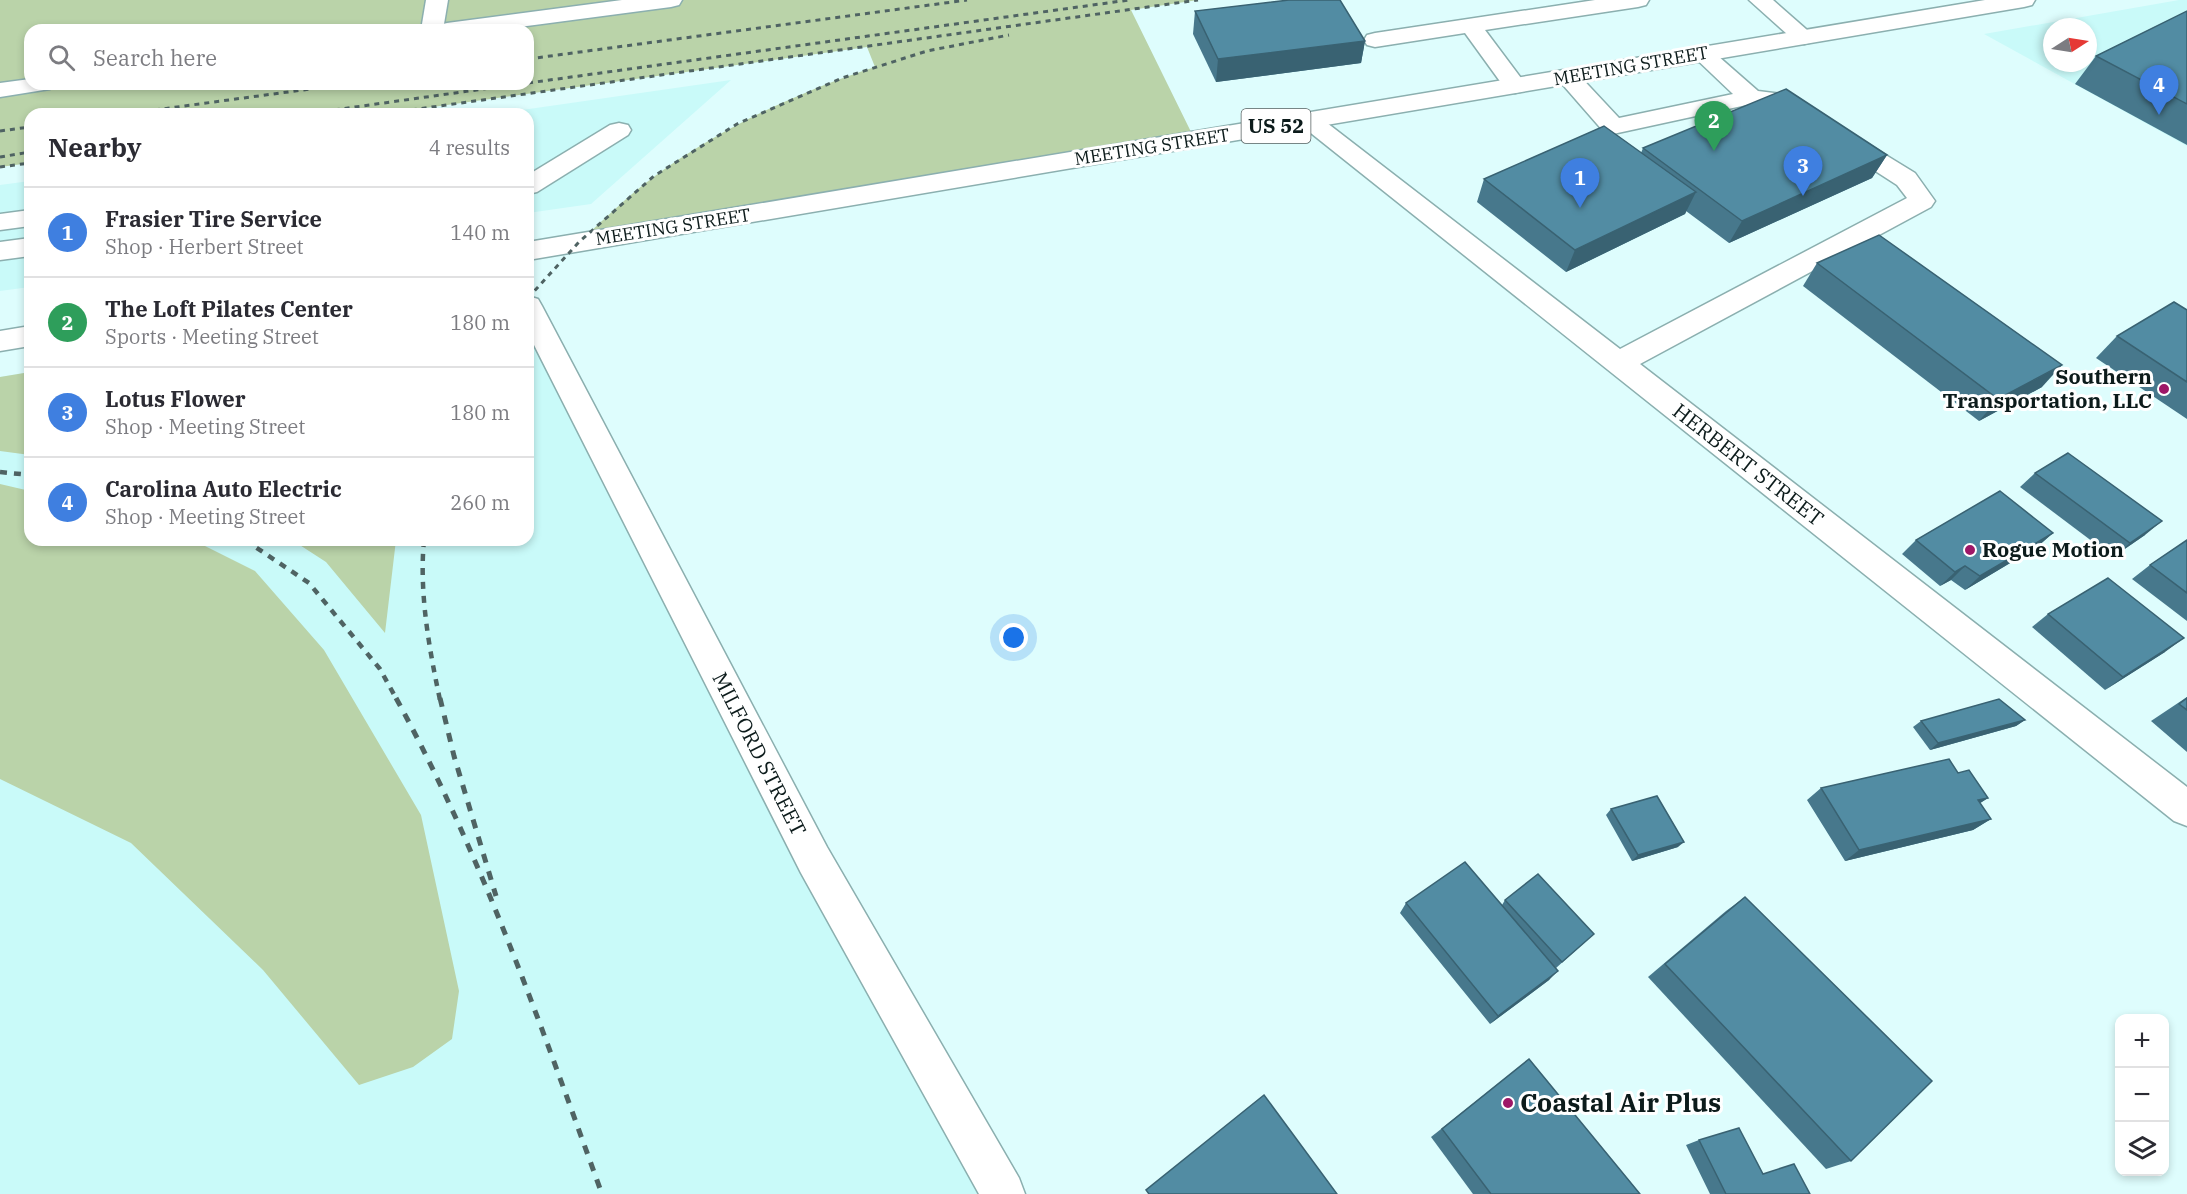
<!DOCTYPE html>
<meta charset="utf-8">
<style>
body{margin:0;font-family:"IBM Plex Serif",serif;background:#f2f2f3;color:#2b2b33}
.controls{position:absolute;right:18px;bottom:18px;display:grid;overflow:hidden;border-radius:12px;box-shadow:0 3px 9px #0003}
.controls button{width:54px;height:54px;display:grid;place-items:center;padding:0;border:0;border-bottom:2px solid #e1e1e2;background:#fff;color:#2b2b33;font:30px sans-serif}
.compass{position:absolute;left:2043px;top:18px;width:54px;height:54px;border-radius:50%;background:#fff;box-shadow:0 3px 9px #0003;rotate:78deg}
.you{position:absolute;left:1014px;top:638px;width:21px;height:21px;margin:-15px;border:4px solid #fff;border-radius:50%;background:#1a73e8;box-shadow:0 0 0 9px #1a73e833}
.badge{display:grid;place-items:center;width:39px;height:39px;border-radius:50%;background:#9e1767;color:#fff;font-size:20px;font-weight:700}
.pin{position:absolute;translate:-50% -50px;filter:drop-shadow(0 2px 3px #0008)}
.pin::after{content:'';position:absolute;top:32px;width:21px;height:18px;background:inherit;clip-path:polygon(0 0,100% 0,50% 100%)}
.list{margin:0;padding:0;list-style:none}
h2{display:flex;justify-content:space-between;align-items:center;height:78px;margin:0;padding:0 24px;font-size:26px}
h2 small{font-size:20px;font-weight:400;color:#7c7c81}
.list li{display:grid;grid-template-columns:39px 1fr auto;gap:18px;align-items:center;box-sizing:border-box;height:90px;padding:0 24px;border-top:2px solid #e1e1e2}
.list b{display:block;font-size:22px;white-space:nowrap}
.list p{margin:0;font-size:20px;white-space:nowrap;color:#7c7c81}
.list em{font-size:20px;font-style:normal;color:#7c7c81}
.icon{flex:none;width:33px;height:33px;fill:none;stroke:currentColor;stroke-width:2;stroke-linecap:round;stroke-linejoin:round}
.map{position:relative;flex:none;width:2187px;height:1194px;overflow:hidden}
.search{position:absolute;background:#fff;box-shadow:0 3px 9px #0003;left:24px;top:24px;width:510px;height:66px;display:flex;align-items:center;gap:15px;box-sizing:border-box;padding:0 21px;border-radius:18px;color:#7c7c81;font-size:22px}
.panel{position:absolute;background:#fff;box-shadow:0 3px 9px #0003;left:24px;top:108px;width:510px;height:438px;border-radius:18px}
.map>svg:first-child{display:block}
.built{fill:#c9faf9;fill-rule:evenodd}
.green{fill:#bad3a9;fill-rule:evenodd}
.lines{fill:none;stroke-linecap:round;stroke-linejoin:round}
.minor-casing{stroke:#8bafaf;stroke-width:3}
.major-casing{stroke:#8bafaf;stroke-width:3}
.minor{fill:#fff;fill-rule:evenodd}
.major{fill:#fff;fill-rule:evenodd}
.rail-far2{stroke:#4f6363;stroke-width:3;stroke-dasharray:5 5;stroke-linecap:butt}
.rail-far1{stroke:#4f6363;stroke-width:4.5;stroke-dasharray:7 7;stroke-linecap:butt}
.rail{stroke:#4f6363;stroke-width:5;stroke-dasharray:9 9;stroke-linecap:butt}
.wall{fill:#47788c}
.shaded-wall{fill:#396272}
.building{fill:#528ca3;stroke:#396272;stroke-width:1.5}
.poi-dot{fill:#9e1767;stroke:#fff;stroke-width:2}
.labels{text-anchor:middle;stroke-width:6;stroke-linejoin:round;paint-order:stroke}
.far-street-label{font-size:18px;fill:#0c1b1b;stroke:#fff}
.shield{fill:#fff;stroke:#555f5f;stroke-width:1.5}
.shield-label{font-size:20px;font-weight:bold;fill:#0c1b1b}
.poi-label{font-size:21px;font-weight:bold;fill:#0c1b1b;stroke:#fff;text-anchor:end}
.street-label{font-size:21px;fill:#0c1b1b;stroke:#fff}
.near-poi-label{font-size:26px;font-weight:bold;fill:#0c1b1b;stroke:#fff;text-anchor:start}
</style>
<div class="map">
<svg width="2187" height="1194" viewBox="0 0 2187 1194">
<rect width="100%" height="100%" fill="#defdfd"/>
<g class="built">
<path d="M2179,0H2187V146L1984,34ZM2052,27H2088V63H2052Z"/>
<polygon points="731,80 591,204 528,213 528,114 494,114"/>
<polygon points="30,181 30,287 0,291 0,185"/>
<polygon points="528,305 1014,1194 0,1194 0,377 30,372 30,540 528,540"/>
</g>
<g class="green">
<path d="M0,0H1198L1131,10L1195,140L579,242C604,220 628,195 655,176C721,128 798,92 875,67L867,47L382,114H30V163L0,167ZM30,30H528V84H30Z"/>
<polygon points="30,372 30,455 0,451 0,377"/>
<polygon points="0,484 30,491 30,540 193,540 255,571 324,650 421,815 459,991 452,1039 413,1067 359,1085 263,970 131,843 0,779"/>
<polygon points="292,540 396,540 385,633 326,562"/>
</g>
<g class="lines">
<defs>
<g id="minor">
<polygon points="426,0 448,0 443,30 421,30"/>
<polygon points="1595,0 1649,0 1646,5 1638,7 1485,30 1527,86 1523,91 1515,93 1507,91 1465,33 1375,47 1367,45 1364,40 1367,35 1375,33"/>
<polygon points="1749,0 1773,0 1815,37 1812,42 1804,44 1796,42"/>
<polygon points="1702,47 1710,49 1758,91 1789,95 1811,109 1815,114 1811,119 1803,121 1795,119 1775,106 1751,104 1613,134 1604,132 1556,77 1560,72 1568,70 1576,72 1619,118 1733,94 1691,54 1694,49"/>
<polygon points="1310,114 1318,116 1620,349 1907,198 1897,185 1835,145 1832,140 1835,135 1844,133 1853,135 1915,173 1935,201 1931,207 1640,364 2187,787 2187,826 2174,821 1302,126 1298,121 1302,116"/>
<polygon points="619,123 628,125 631,130 628,135 537,192 528,194 528,175 610,125"/>
<polygon points="30,210 30,226 0,230 0,214"/>
<polygon points="30,238 30,256 0,260 0,242"/>
<polygon points="528,296 538,299 542,306 827,847 1019,1178 1025,1194 979,1194 801,873 528,333"/>
</g>
<g id="major">
<polygon points="622,0 682,0 679,5 671,7 497,30 436,30 439,25 447,23"/>
<polygon points="1985,0 2035,0 2032,5 2024,7 528,260 528,242"/>
<polygon points="30,79 30,84 54,84 50,89 0,97 0,83"/>
<polygon points="30,326 30,346 0,351 0,331"/>
</g>
</defs>
<use href="#minor" class="minor-casing"/>
<use href="#major" class="major-casing"/>
<use href="#minor" class="minor"/>
<use href="#major" class="major"/>
<g class="rail-far2">
<polyline points="528,59 967,0"/>
<polyline points="528,83 1129,0"/>
<polyline points="125,114 347,84"/>
<polyline points="305,114 519,84"/>
<polyline points="382,114 1198,0"/>
<polyline points="0,131 30,127"/>
<polyline points="0,157 30,152"/>
<polyline points="0,167 30,163"/>
<polyline points="528,298 579,242 654,176 737,124 842,78 927,51 1009,35"/>
</g>
<g class="rail-far1">
<polyline points="0,472 30,475"/>
<polyline points="245,540 309,583 380,669 397,700"/>
<path d="M424,540C419,593 429,648 440,700"/>
</g>
<g class="rail">
<path d="M396,698C482,855 541,1026 602,1194"/>
<polyline points="440,698 454,756 496,896"/>
</g>
</g>
<g class="wall">
<polygon points="1195,11 1365,41 1361,63 1216,82 1193,34"/>
<polygon points="2187,11 2187,145 2075,84 2096,56"/>
<polygon points="1643,148 1887,155 1872,178 1729,243 1686,211 1685,214 1566,272 1477,202 1484,179 1641,153"/>
<polygon points="1817,263 2042,387 1979,421 1803,286"/>
<polygon points="2187,310 2187,419 2096,358 2117,336"/>
<polygon points="2035,473 2145,535 2113,557 2020,487"/>
<polygon points="2053,533 2037,547 1965,590 1951,580 1940,586 1902,554 1916,540"/>
<polygon points="2187,540 2187,621 2132,579 2150,565"/>
<polygon points="2048,614 2165,652 2105,690 2032,627"/>
<polygon points="2187,697 2187,752 2151,721"/>
<polygon points="2025,720 2016,726 1930,750 1913,727 1921,721"/>
<polygon points="1958,773 1988,798 1980,803 1991,819 1973,830 1845,861 1807,800 1821,788"/>
<polygon points="1611,809 1678,847 1632,861 1606,815"/>
<polygon points="1745,897 1851,1161 1826,1169 1648,977 1726,911"/>
<polygon points="1505,900 1584,943 1556,968 1549,980 1490,1024 1400,913 1406,903 1502,905"/>
<polygon points="1529,1059 1640,1194 1473,1194 1431,1137"/>
<polygon points="1699,1140 1763,1174 1810,1194 1710,1194 1686,1145"/>
</g>
<g class="shaded-wall">
<polygon points="1365,41 1361,63 1216,82 1218,59"/>
<polygon points="1887,155 1872,178 1729,243 1742,221"/>
<polygon points="1696,192 1685,214 1566,272 1575,250"/>
<polygon points="2062,365 2042,387 1979,421 1998,399"/>
<polygon points="2162,521 2145,535 2113,557 2130,543"/>
<polygon points="2053,533 2037,547 1965,590 1980,576"/>
<polygon points="1965,566 1951,580 1940,586 1955,572"/>
<polygon points="2184,638 2165,652 2105,690 2123,677"/>
<polygon points="2025,720 2016,726 1930,750 1938,743"/>
<polygon points="1988,798 1971,809 1978,800"/>
<polygon points="1991,819 1973,830 1845,861 1859,850"/>
<polygon points="1684,842 1678,847 1632,861 1638,855"/>
<polygon points="1558,971 1549,980 1490,1024 1498,1016"/>
</g>
<g class="building">
<polygon points="1289,0 1340,0 1365,41 1218,59 1195,11"/>
<polygon points="2187,11 2187,104 2096,56"/>
<polygon points="1786,89 1887,155 1742,221 1643,148"/>
<polygon points="1604,126 1696,192 1575,250 1484,179"/>
<polygon points="1879,235 2062,365 1998,399 1817,263"/>
<polygon points="2174,302 2187,310 2187,382 2117,336"/>
<polygon points="2068,453 2162,521 2130,543 2035,473"/>
<polygon points="2000,491 2053,533 1980,576 1965,566 1955,572 1916,540"/>
<polygon points="2187,540 2187,593 2150,565"/>
<polygon points="2108,578 2184,638 2123,677 2048,614"/>
<polygon points="2187,698 2187,710 2179,704"/>
<polygon points="1999,699 2025,720 1938,743 1921,721"/>
<polygon points="1949,759 1958,773 1969,770 1988,798 1978,800 1991,819 1859,850 1821,788"/>
<polygon points="1657,796 1684,842 1638,855 1611,809"/>
<polygon points="1465,862 1558,971 1498,1016 1406,903"/>
<polygon points="1538,874 1594,934 1562,962 1505,900"/>
<polygon points="1745,897 1932,1081 1851,1161 1665,964"/>
<polygon points="1529,1059 1640,1194 1491,1194 1442,1129"/>
<polygon points="1264,1095 1337,1194 1149,1194 1146,1190"/>
<polygon points="1739,1128 1763,1174 1794,1164 1810,1194 1726,1194 1699,1140"/>
</g>
<g class="poi-dot">
<circle cx="2164" cy="389" r="6"/>
<circle cx="1970" cy="550" r="6"/>
<circle cx="1508" cy="1103" r="6"/>
</g>
<g class="labels">
<g class="far-street-label">
<text transform="translate(1631 66) rotate(-10)" y="6">MEETING STREET</text>
<text transform="translate(1152 147) rotate(-9)" y="6">MEETING STREET</text>
<text transform="translate(673 227) rotate(-9)" y="6">MEETING STREET</text>
</g>
<rect class="shield" x="1241.5" y="109" width="69" height="34" rx="4.5"/>
<g class="shield-label">
<text x="1276" y="133">US 52</text>
</g>
<g class="poi-label">
<text x="2152" y="384">Southern<tspan x="2152" dy="24">Transportation, LLC</tspan></text>
<text x="1982" y="557" text-anchor="start">Rogue Motion</text>
</g>
<g class="street-label">
<text transform="translate(1748 465) rotate(38)" y="7">HERBERT STREET</text>
<text transform="translate(759 754) rotate(63)" y="7">MILFORD STREET</text>
</g>
<g class="near-poi-label">
<text x="1520" y="1112">Coastal Air Plus</text>
</g>
</g>
</svg>
<div class="controls">
<button>+</button>
<button>−</button>
<button><svg class="icon" aria-label="layers" viewBox="0 0 24 24"><path d="M12 4l9 5-9 5-9-5zM3 14l9 5 9-5"/></svg></button>
</div>
<svg class="compass" viewBox="-18 -18 36 36"><path d="M0-13l5 13h-10z" fill="#e53935"/><path d="M0 13l5-13h-10z" fill="#7c7c81"/></svg>
<div class="you"></div>
<div class="pin badge" style="left:1580px;top:208px;background:#3f7fe0">1</div>
<div class="pin badge" style="left:1714px;top:151px;background:#2e9e5b">2</div>
<div class="pin badge" style="left:1803px;top:196px;background:#3f7fe0">3</div>
<div class="pin badge" style="left:2159px;top:115px;background:#3f7fe0">4</div>
<div class="search"><svg class="icon" aria-label="search" viewBox="0 0 24 24"><circle cx="10" cy="10" r="6"/><path d="M15 15l6 6"/></svg>Search here</div>
<section class="panel">
<h2>Nearby<small>4 results</small></h2>
<ul class="list">
<li><span class="badge" style="background:#3f7fe0">1</span><div><b>Frasier Tire Service</b><p>Shop · Herbert Street</p></div><em>140 m</em></li>
<li><span class="badge" style="background:#2e9e5b">2</span><div><b>The Loft Pilates Center</b><p>Sports · Meeting Street</p></div><em>180 m</em></li>
<li><span class="badge" style="background:#3f7fe0">3</span><div><b>Lotus Flower</b><p>Shop · Meeting Street</p></div><em>180 m</em></li>
<li><span class="badge" style="background:#3f7fe0">4</span><div><b>Carolina Auto Electric</b><p>Shop · Meeting Street</p></div><em>260 m</em></li>
</ul>
</section>
</div>
